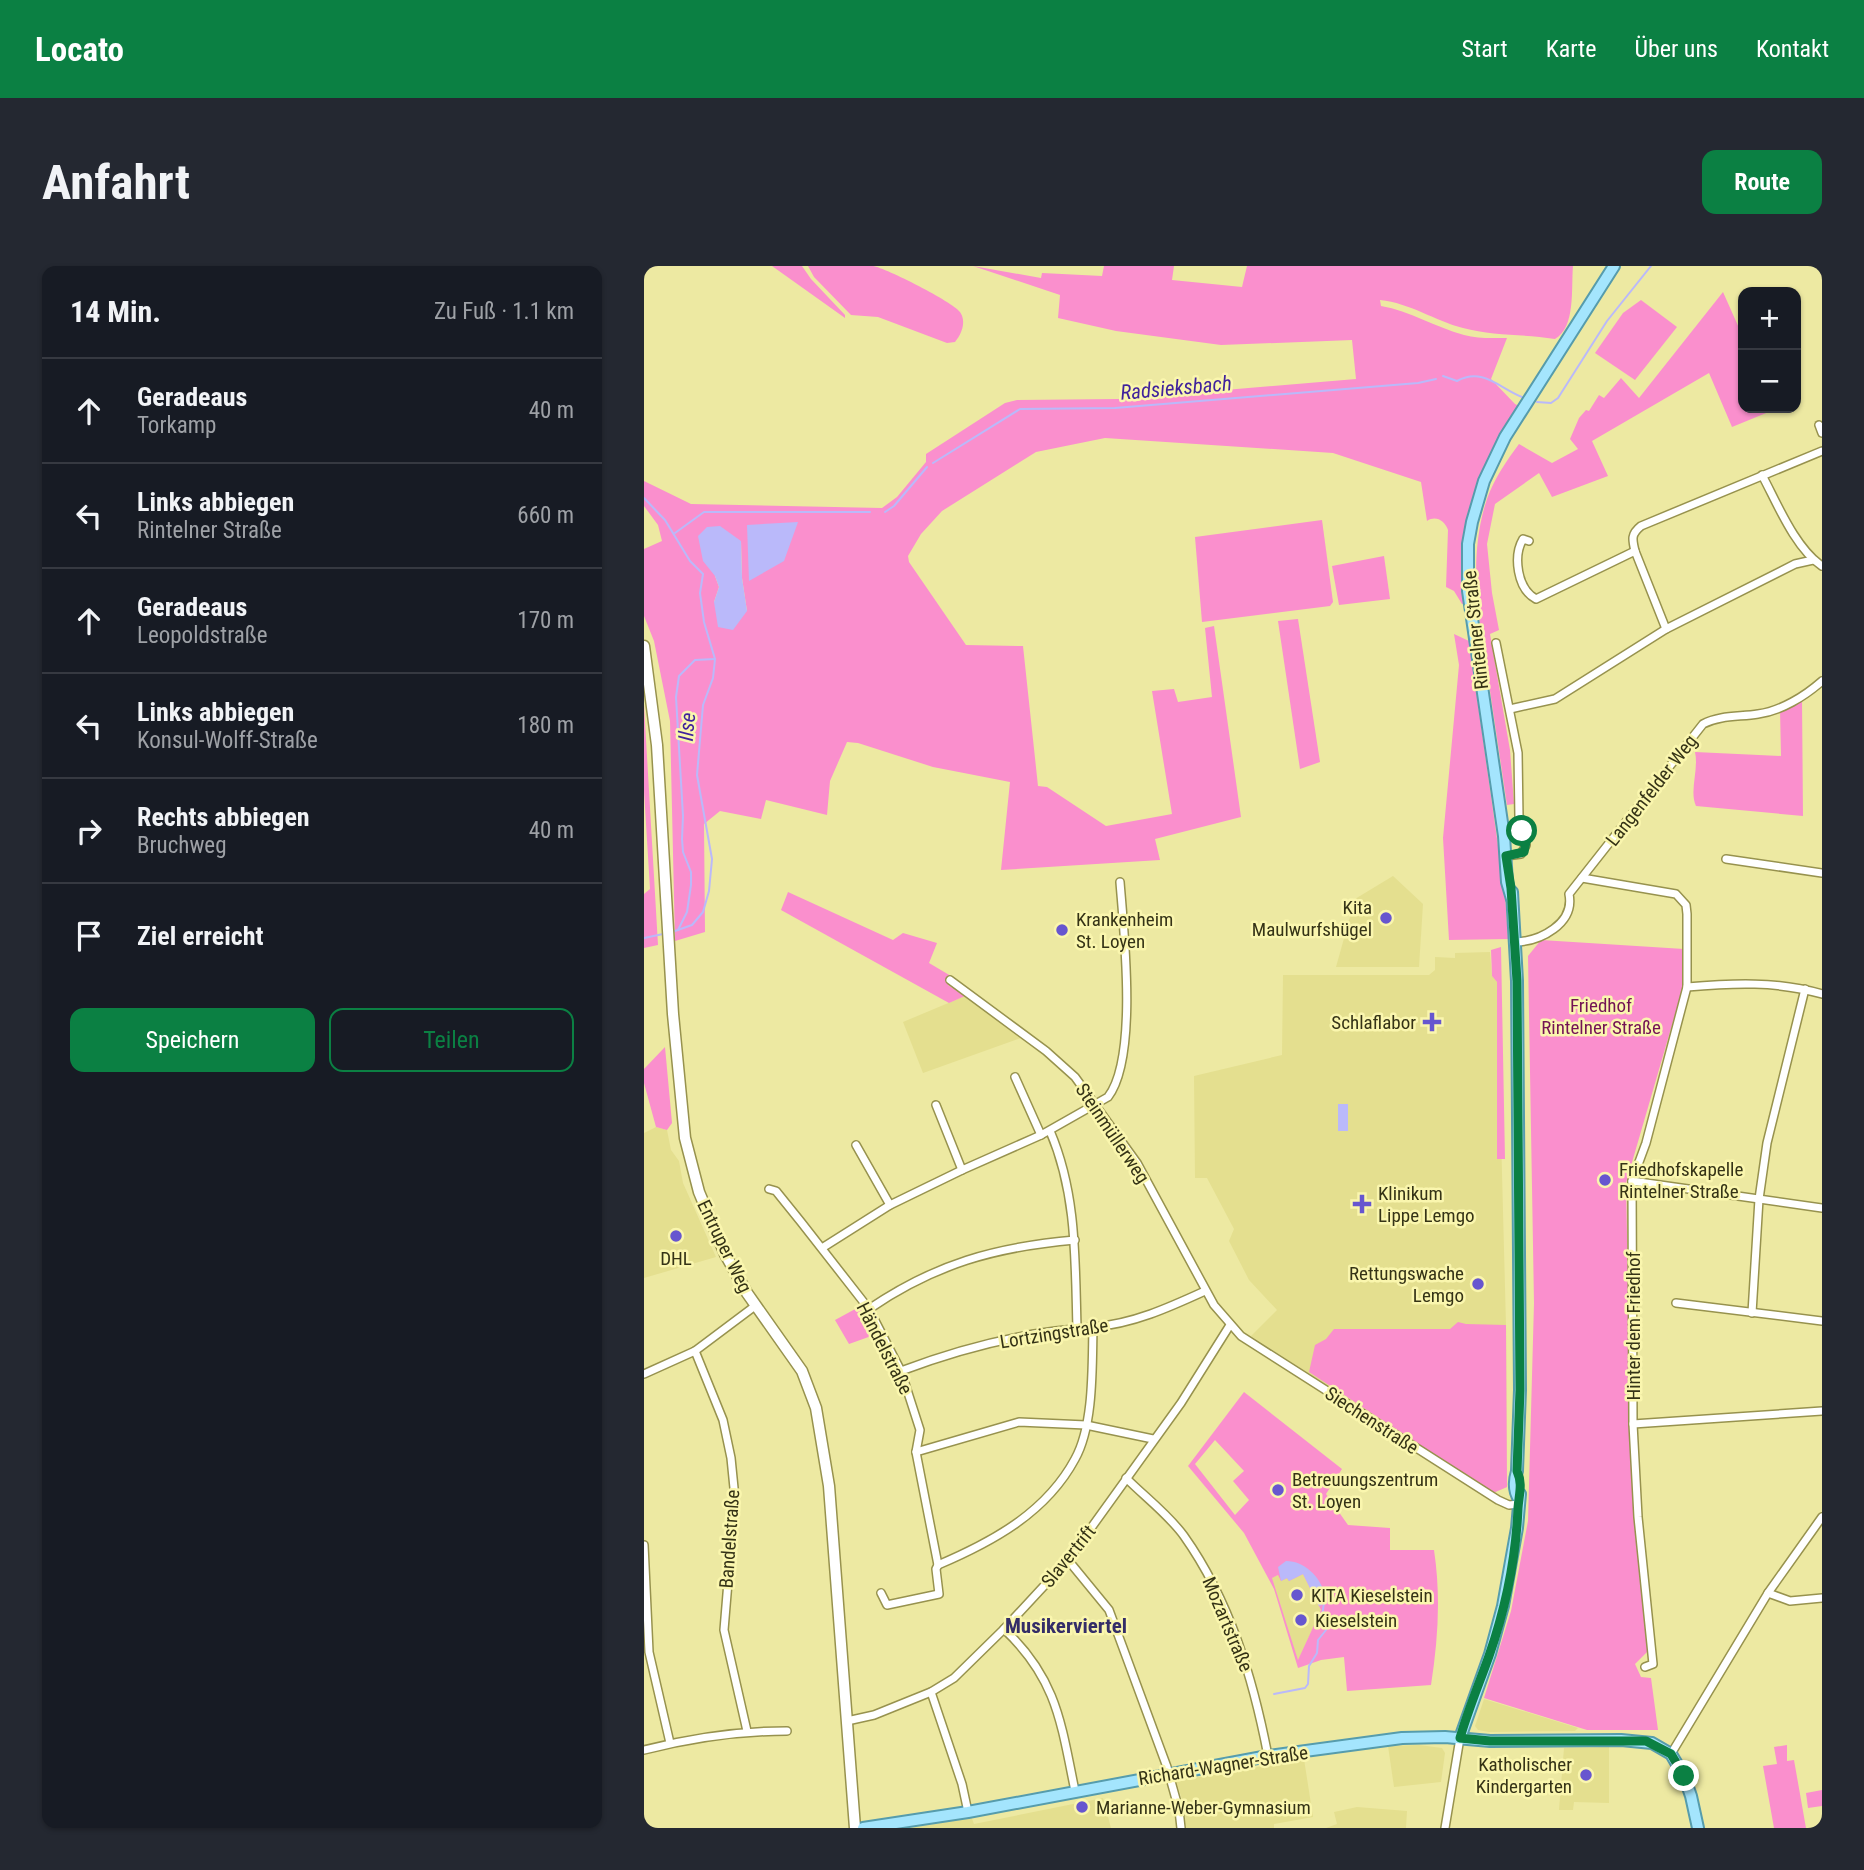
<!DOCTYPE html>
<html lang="de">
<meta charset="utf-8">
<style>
body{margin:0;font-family:"Roboto Condensed",sans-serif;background:#242831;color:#f1f3f6}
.controls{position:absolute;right:21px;top:21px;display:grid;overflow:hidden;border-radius:14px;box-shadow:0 2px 5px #0004}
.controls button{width:63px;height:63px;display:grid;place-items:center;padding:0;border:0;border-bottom:2px solid #363941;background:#171b24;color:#f1f3f6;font:35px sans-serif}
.stop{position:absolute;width:21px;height:21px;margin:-16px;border:5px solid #0b8043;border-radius:50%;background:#fff}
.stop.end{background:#0b8043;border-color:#fff;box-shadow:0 2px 7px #0008}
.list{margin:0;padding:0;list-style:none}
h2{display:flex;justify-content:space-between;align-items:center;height:91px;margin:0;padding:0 28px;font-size:30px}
h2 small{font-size:23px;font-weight:400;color:#9ea1a6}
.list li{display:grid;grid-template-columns:46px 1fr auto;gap:21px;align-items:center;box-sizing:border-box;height:105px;padding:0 28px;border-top:2px solid #363941}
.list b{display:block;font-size:26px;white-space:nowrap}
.list p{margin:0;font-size:23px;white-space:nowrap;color:#9ea1a6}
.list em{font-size:23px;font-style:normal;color:#9ea1a6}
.actions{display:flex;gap:14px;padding:21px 28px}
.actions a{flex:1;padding:16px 0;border:2px solid #0b8043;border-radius:14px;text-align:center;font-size:24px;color:#0b8043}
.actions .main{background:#0b8043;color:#fff}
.icon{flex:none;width:38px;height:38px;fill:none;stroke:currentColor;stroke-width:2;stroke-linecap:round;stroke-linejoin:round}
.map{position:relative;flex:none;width:1178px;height:1562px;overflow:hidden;border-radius:14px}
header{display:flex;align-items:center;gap:42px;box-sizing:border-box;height:98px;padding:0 35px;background:#0b8043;color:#fff}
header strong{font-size:33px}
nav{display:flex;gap:38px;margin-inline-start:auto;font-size:24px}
.intro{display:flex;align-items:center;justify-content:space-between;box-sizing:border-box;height:168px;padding:0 42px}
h1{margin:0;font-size:49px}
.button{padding:18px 32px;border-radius:14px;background:#0b8043;color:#fff;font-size:24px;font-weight:700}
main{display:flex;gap:42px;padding:0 42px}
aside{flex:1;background:#171b24;border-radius:14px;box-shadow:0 2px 5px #0004}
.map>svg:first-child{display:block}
.built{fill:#e4df8f}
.green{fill:#fa8fcd;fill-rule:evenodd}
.water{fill:#bab9fa}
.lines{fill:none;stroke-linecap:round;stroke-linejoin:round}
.stream{stroke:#bab9fa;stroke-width:2}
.street-casing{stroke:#97924e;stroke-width:10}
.secondary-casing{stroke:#97924e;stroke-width:13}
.primary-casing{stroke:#569cac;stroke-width:14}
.street{stroke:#fff;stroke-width:7}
.secondary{stroke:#fff;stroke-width:10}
.primary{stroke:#a4e5fd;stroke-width:10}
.route{stroke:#0b8043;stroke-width:9}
.poi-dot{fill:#6756cf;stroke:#faf6ae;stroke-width:2.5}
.labels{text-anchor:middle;stroke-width:5;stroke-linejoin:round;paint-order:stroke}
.street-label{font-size:19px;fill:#353316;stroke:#faf6ae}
.poi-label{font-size:19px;fill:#353316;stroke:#faf6ae;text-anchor:start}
.park-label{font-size:19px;fill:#731254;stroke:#faf6ae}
.water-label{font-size:21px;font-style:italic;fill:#40229c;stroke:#faf6ae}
.neighbourhood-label{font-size:21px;font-weight:bold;fill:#342d68;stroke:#faf6ae}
</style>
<header>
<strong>Locato</strong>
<nav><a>Start</a><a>Karte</a><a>Über uns</a><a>Kontakt</a></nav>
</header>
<div class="intro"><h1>Anfahrt</h1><a class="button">Route</a></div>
<main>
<aside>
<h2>14 Min.<small>Zu Fuß · 1.1 km</small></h2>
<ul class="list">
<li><svg class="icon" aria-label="ahead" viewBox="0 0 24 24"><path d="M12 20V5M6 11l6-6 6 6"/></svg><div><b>Geradeaus</b><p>Torkamp</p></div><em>40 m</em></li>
<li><svg class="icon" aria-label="left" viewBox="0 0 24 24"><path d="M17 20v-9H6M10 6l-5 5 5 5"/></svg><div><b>Links abbiegen</b><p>Rintelner Straße</p></div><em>660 m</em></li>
<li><svg class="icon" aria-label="ahead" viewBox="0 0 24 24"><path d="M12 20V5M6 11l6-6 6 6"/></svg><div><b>Geradeaus</b><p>Leopoldstraße</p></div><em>170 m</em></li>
<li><svg class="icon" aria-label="left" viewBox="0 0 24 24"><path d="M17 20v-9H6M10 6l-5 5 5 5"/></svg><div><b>Links abbiegen</b><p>Konsul-Wolff-Straße</p></div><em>180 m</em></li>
<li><svg class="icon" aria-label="right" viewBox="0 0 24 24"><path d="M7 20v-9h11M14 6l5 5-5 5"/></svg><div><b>Rechts abbiegen</b><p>Bruchweg</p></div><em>40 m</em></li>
<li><svg class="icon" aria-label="arrive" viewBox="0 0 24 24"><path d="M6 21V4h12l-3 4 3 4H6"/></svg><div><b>Ziel erreicht</b></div></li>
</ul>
<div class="actions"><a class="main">Speichern</a><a>Teilen</a></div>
</aside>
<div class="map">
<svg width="1178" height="1562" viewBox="0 0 1178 1562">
<rect width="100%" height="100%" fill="#ede9a2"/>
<g class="built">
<polygon points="749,610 779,638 775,701 692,701 711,633"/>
<polygon points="846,686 848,710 853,716 862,1059 863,1221 849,1227 607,1070 633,1044 605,1014 585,975 590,963 563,912 551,912 550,810 638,789 639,709 785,709 791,704 791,691 811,692 811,687"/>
<polygon points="321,730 377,772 279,807 259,756"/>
<polygon points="12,861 23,864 27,884 35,895 39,917 72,991 0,1012 0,867"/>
<polygon points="659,1308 677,1344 654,1395 627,1312 634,1309 643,1312"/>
<polygon points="840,1433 934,1462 931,1465 845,1466 834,1464 831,1460"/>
<polygon points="775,1479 798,1482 801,1487 797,1516 750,1521 744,1480"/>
<polygon points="965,1481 965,1537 930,1536 929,1544 915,1544 920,1482"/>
<polygon points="660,1493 669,1551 630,1558 630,1562 542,1562 540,1539 532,1515"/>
<polygon points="459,1532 467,1562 265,1562 315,1554 327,1550 330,1558"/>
<polygon points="713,1541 763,1545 762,1562 682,1562 693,1558 690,1546"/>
</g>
<g class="green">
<polygon points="128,0 158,0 167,13 201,49 201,52"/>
<path d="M164,0C184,0 209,0 229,0C242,2 309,36 316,46C323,56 317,69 311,76L303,77L234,51L207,49L170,11Z"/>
<path d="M329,0L397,12L398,7L458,10L460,0H530L528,14L598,21L603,0H929C927,22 932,61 911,73C880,68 848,70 819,62C791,55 766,37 736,34L737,40C766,45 791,61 820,69C834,73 848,72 863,72L847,113L871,138L875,140L832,219L819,276L821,338H818L810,325L802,321L804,264C801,255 792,249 783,255L777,216L689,187L461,172L392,186L298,245L277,268L264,290L265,296L322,379L379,380L394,520L403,521L462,560L528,548L508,425L530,423L534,436L568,431L561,362L570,360L597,551L511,573L516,594L357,604L366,516L289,501L214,477L203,476L186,515L183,549L122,534L117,553L76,545L60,558L61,666L31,675L26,455L10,375L0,350V283L18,275L14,259L0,240V215L47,238L238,242L253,231L282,196V188L361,137L373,134L475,133L712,113L708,74L577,79L472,65L414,52L416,29ZM97,275L98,312L103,345L70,336L75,321L71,310Z"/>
<path d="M1079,26L1099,71V142L1132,143L1088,161L1065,107L948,175L964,210L908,231L895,207L851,238L843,278L848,327L855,364L846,368L866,484L870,538L863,539C857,499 851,458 845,418C835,357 823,292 843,233C850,213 863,194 875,178L908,197L934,183L926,173L935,152L942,144L945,145L955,129L960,132L977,112L995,132Z"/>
<polygon points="997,34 1033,61 991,114 951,87 979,47"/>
<polygon points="678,254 689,336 686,340 558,356 551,271"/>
<polygon points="740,290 746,333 695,339 688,300"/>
<polygon points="654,353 676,496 656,503 634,355"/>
<polygon points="810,368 825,375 861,629 864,673 805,674 799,572 815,399"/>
<path d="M1158,433L1159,550L1052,540C1045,525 1055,504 1051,486L1137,490L1136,443Z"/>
<polygon points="0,439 14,679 0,682 0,628 6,623 0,525"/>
<polygon points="144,626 249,674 259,667 293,677 285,697 307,710 304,719 321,730 305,737 137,644"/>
<polygon points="897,674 1040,683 1039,721 982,917 988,1228 1004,1385 991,1398 997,1411 1007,1412 1014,1464 943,1464 840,1432 867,1345 884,1255 890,1037 884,690"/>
<polygon points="857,681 861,893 853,893 853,716 848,710 847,684"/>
<polygon points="21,781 28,857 23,864 12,861 0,817 0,803"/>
<polygon points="215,1041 233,1068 205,1078 191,1054"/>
<polygon points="814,1056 822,1058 862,1059 863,1221 849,1227 665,1106 671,1079 682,1073 690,1063 806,1063"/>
<path d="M600,1126L698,1203L682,1228L704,1259L746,1262V1284H790C797,1330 794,1374 787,1419L703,1425L700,1391L677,1394L654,1402L630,1323L600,1267L544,1200ZM571,1174L600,1205L589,1215L605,1234L591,1249L551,1198ZM659,1308L677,1344L654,1394L628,1312L634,1309L637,1315L643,1312L645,1315Z"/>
<polygon points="1143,1479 1143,1495 1150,1494 1162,1562 1130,1562 1119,1500 1133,1498 1130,1481"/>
<polygon points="1178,1524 1178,1540 1164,1542 1162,1527"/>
</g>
<g class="water">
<polygon points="154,256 140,295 105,315 103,259"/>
<polygon points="76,260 97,275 98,312 103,345 89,364 74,361 70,336 75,321 71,310 59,295 54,270 63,261"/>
<rect x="694" y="838" width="10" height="27"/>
<path d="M642,1295C661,1295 676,1311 681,1328L678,1339L675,1340L659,1308L645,1315L643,1312L637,1315L634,1301Z"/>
</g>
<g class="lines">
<g class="stream">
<path d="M799,110L813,115C839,101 855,122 878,131"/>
<polyline points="893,136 907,137 914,132 963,55 1007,0"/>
<polyline points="289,197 376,143 471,142 774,117 792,113"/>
<polyline points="0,232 21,254 46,295 59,308 56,327 60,356 71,393 69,412 59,439 53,509 68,593 65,625 59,646 48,659 28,666"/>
<polyline points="241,246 250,240 283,201"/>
<polyline points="31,267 60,246 226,246"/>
<polyline points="34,664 43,646 47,619 47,606 39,586 38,573 39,550 32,431 35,410 51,394 71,393"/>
<polyline points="0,672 19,668"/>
<polyline points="630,1428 661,1422 664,1418 665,1400 673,1387 674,1374 682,1364 682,1358 678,1352 680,1336"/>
</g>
<defs>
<g id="street">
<polyline points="1175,159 1178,167"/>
<path d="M1118,209C1133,237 1151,282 1178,300"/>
<path d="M885,275L879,273C869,290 873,323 892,333L991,285"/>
<path d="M1022,363L991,285C988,273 987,268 997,260L1178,185"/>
<polyline points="852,377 874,487 875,552 882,579 877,588 862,590"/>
<polyline points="866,443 911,433 1022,363 1151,298 1169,294"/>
<polyline points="1082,593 1178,607"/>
<polyline points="938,612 1032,628 1042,639 1043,648 1043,721 1002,877 988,915 989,1158 994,1251 1009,1398 1001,1401"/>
<path d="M872,676C896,675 931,658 925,628L1059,458C1076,449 1096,451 1114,448C1137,445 1161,430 1178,415"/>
<polyline points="306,714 402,785 431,811 493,897 570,1039 597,1070 854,1234 865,1239 875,1238"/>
<path d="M1043,721C1089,717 1133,715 1178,728"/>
<polyline points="371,811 397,869"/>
<polyline points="292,839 318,904"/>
<path d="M406,865C433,928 431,994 433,1062"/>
<polyline points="212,879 246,939"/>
<polyline points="988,915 1178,942"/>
<polyline points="125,923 132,925 157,956 225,1043 257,1105 276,1164 272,1186 294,1299 292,1303 295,1328 243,1339 237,1327"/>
<path d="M178,982L246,939L318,904L397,869L464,831C494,792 480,667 476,616"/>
<polyline points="1032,1037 1178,1055"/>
<path d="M225,1043C291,998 351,981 431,974"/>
<polyline points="1108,1047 1115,933 1123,877 1161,723"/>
<polyline points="51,1085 79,1154 87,1192 91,1232 80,1364 103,1465"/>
<path d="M257,1105C297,1090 337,1078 380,1070C403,1065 426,1064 449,1061C489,1058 526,1041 561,1025"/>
<polyline points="0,1108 51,1085 111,1040"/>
<polyline points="989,1158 1178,1145"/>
<polyline points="272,1186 375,1156 442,1159 509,1173"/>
<path d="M482,1212C501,1231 525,1249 540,1270C586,1335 609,1412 624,1490"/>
<polyline points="0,1279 5,1386 26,1477"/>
<polyline points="424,1294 465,1344 523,1501 535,1544 537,1562"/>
<path d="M294,1299C348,1276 402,1247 431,1193C450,1159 448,1100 449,1062"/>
<polyline points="1124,1327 1146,1335 1178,1332"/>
<path d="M360,1363C413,1413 417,1457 431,1525"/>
<polyline points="287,1426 318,1518 324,1546"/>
<polyline points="203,1455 230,1449 287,1426 310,1412 360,1363 424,1294 537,1137 586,1059"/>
<path d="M0,1484C47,1472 94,1465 143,1465"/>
<polyline points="1027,1488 1124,1327 1178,1251"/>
<polyline points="801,1562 816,1472"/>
</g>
<polyline id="secondary" points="0,380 13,479 29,748 41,872 55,926 81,988 103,1027 158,1105 172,1142 185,1220 211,1562"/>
<g id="primary">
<path d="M868,626L873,715L876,1124L873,1205C870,1215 869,1224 875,1233"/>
<polyline points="868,633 863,616 860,570 824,325 824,278 828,256 840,215 861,171 970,0"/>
<polyline points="816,1472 846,1388 859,1340 873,1262 876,1228"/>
<polyline points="219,1562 324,1546 624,1490 758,1472 801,1471 846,1475 977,1474 1008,1477 1027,1488 1040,1510 1047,1530 1054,1562"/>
</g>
</defs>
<use href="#street" class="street-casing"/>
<use href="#secondary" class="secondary-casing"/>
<use href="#primary" class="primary-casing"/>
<use href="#street" class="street"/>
<use href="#secondary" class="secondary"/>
<use href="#primary" class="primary"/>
</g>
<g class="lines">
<path class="route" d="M878,565L882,576L880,586L862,590L867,622L873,715L876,1124L873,1205C879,1218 875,1228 874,1242C872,1291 861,1344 845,1390C835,1418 824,1444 816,1472L846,1475H1002L1027,1488L1040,1510"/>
</g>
<g class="poi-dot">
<circle cx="742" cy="652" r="7"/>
<circle cx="418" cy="664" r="7"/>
<path d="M784.5 745.5h7v7h7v7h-7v7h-7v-7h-7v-7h7z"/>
<circle cx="961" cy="914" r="7"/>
<path d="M714.5 927.5h7v7h7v7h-7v7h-7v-7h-7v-7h7z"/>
<circle cx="32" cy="970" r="7"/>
<circle cx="834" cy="1018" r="7"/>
<circle cx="634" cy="1224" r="7"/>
<circle cx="653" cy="1329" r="7"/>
<circle cx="657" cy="1354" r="7"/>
<circle cx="942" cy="1509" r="7"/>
<circle cx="438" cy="1541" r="7"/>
</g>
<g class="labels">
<g class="street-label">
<text transform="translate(831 364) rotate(-96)" y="7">Rintelner Straße</text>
<text transform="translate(1007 524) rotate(-52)" y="7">Langenfelder Weg</text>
<text transform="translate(469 867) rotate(56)" y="7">Steinmüllerweg</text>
<text transform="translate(81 980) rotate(64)" y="7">Entruper Weg</text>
<text transform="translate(989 1060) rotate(-90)" y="7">Hinter dem Friedhof</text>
<text transform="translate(410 1067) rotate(-9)" y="7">Lortzingstraße</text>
<text transform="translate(241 1082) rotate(63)" y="7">Händelstraße</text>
<text transform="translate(728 1154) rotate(33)" y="7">Siechenstraße</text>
<text transform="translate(85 1273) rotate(-86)" y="7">Bandelstraße</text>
<text transform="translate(424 1290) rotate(-51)" y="7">Slavertrift</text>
<text transform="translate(584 1358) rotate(67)" y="7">Mozartstraße</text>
<text transform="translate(579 1499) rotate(-9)" y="7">Richard-Wagner-Straße</text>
</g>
<g class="poi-label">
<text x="728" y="648" text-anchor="end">Kita<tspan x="728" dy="22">Maulwurfshügel</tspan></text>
<text x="432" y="660">Krankenheim<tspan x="432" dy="22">St. Loyen</tspan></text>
<text x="772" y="763" text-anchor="end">Schlaflabor</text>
<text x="975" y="910">Friedhofskapelle<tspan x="975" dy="22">Rintelner Straße</tspan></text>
<text x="734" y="934">Klinikum<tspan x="734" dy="22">Lippe Lemgo</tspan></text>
<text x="32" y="999" text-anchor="middle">DHL</text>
<text x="820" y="1014" text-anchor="end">Rettungswache<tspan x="820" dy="22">Lemgo</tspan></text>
<text x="648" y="1220">Betreuungszentrum<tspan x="648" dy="22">St. Loyen</tspan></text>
<text x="667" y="1336">KITA Kieselstein</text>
<text x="671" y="1361">Kieselstein</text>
<text x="928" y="1505" text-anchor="end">Katholischer<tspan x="928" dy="22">Kindergarten</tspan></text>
<text x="452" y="1548">Marianne-Weber-Gymnasium</text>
</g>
<g class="park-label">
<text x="957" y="746">Friedhof<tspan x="957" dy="22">Rintelner Straße</tspan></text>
</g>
<g class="water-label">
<text transform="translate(532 122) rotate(-5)" y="7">Radsieksbach</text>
<text transform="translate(43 461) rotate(-85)" y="7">Ilse</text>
</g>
<g class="neighbourhood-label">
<text x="422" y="1367">Musikerviertel</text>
</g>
</g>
</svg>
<div class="controls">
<button>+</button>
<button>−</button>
</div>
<div class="stop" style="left:878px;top:565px"></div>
<div class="stop end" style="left:1040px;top:1510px"></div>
</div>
</main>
